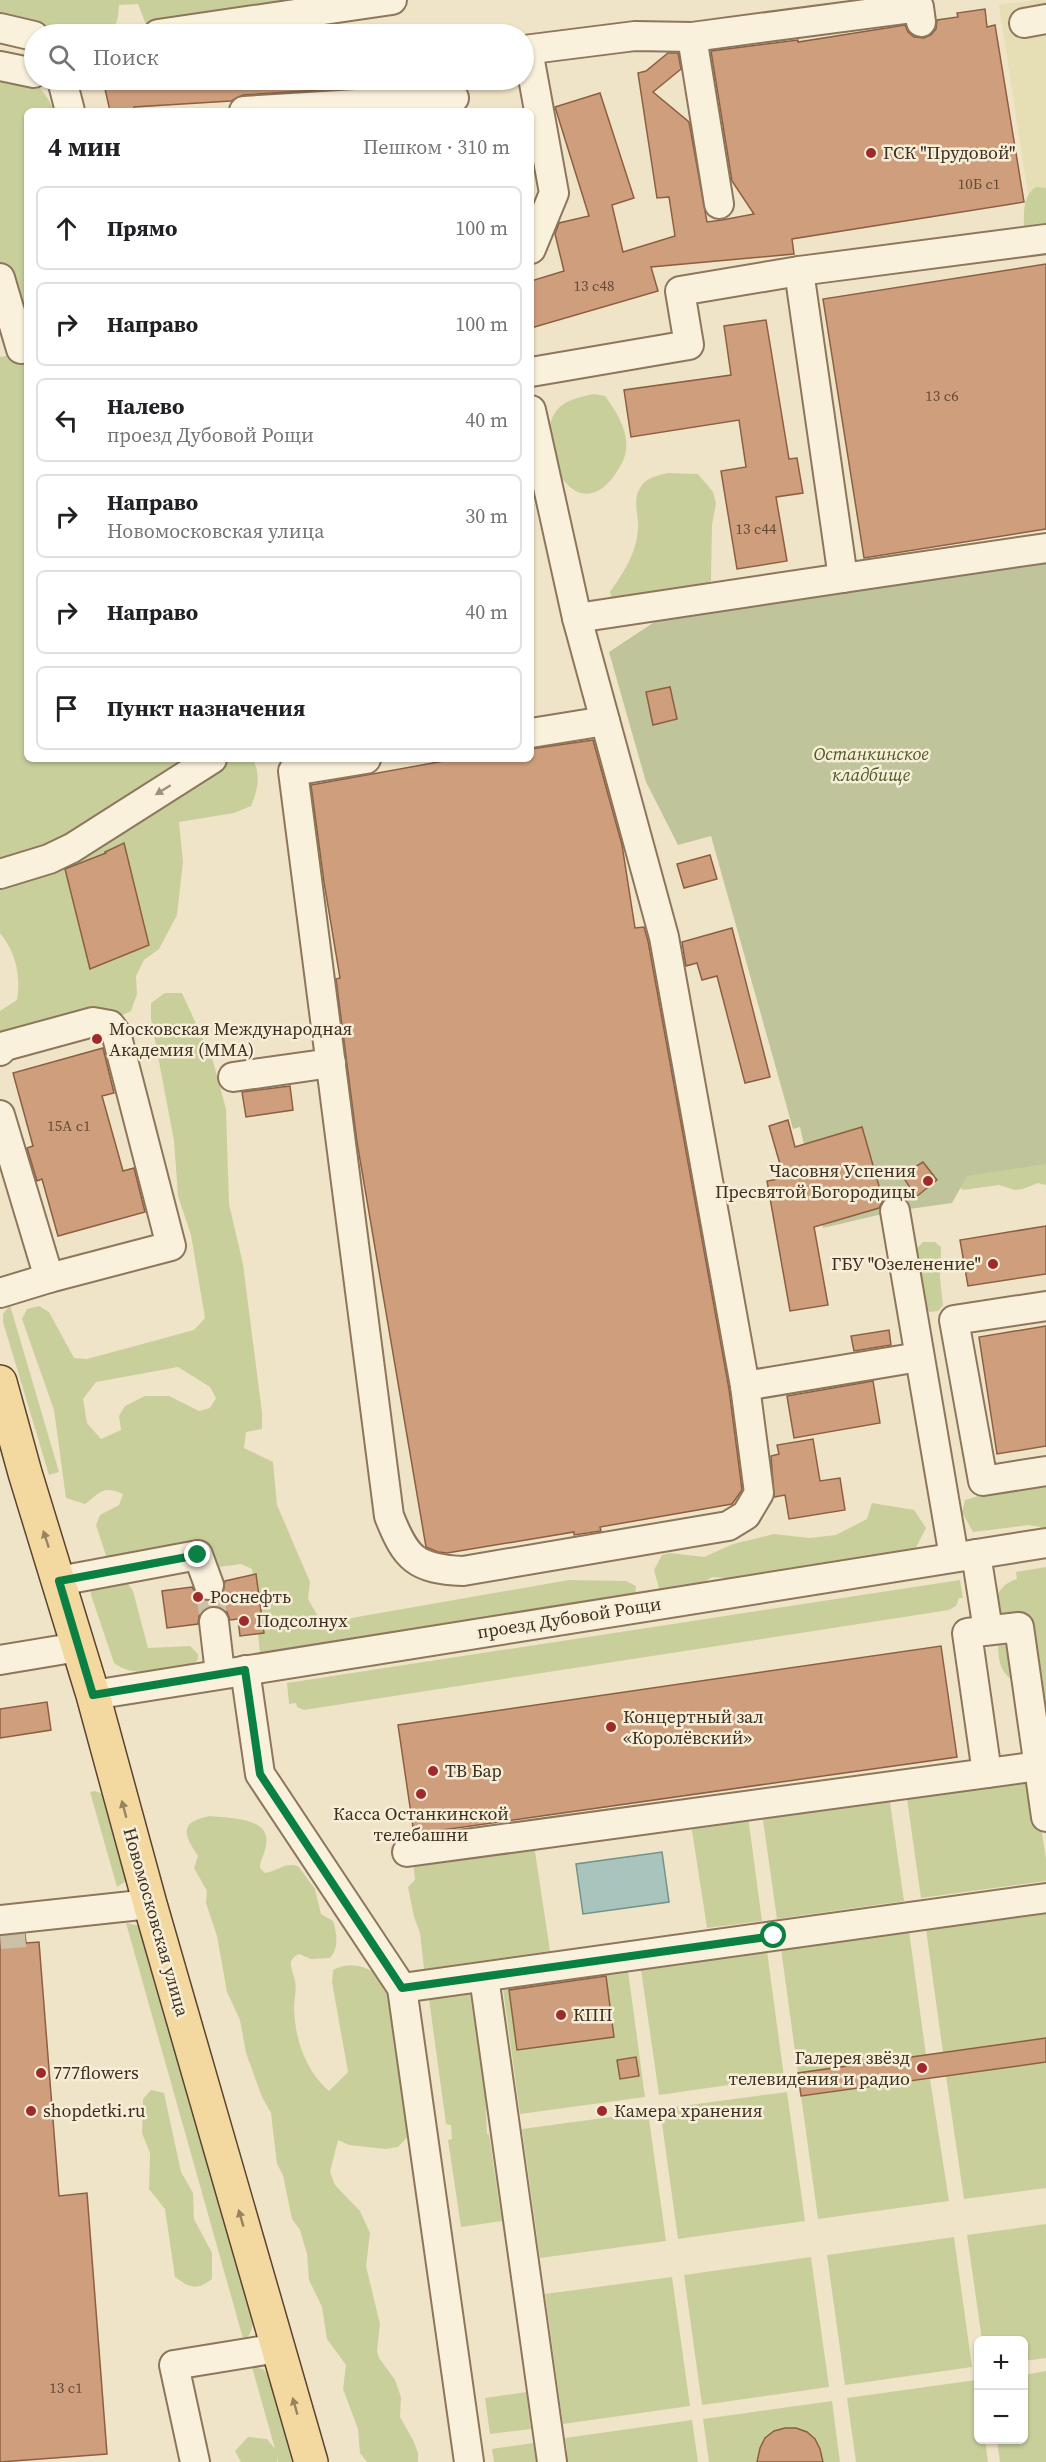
<!DOCTYPE html>
<html lang="ru">
<meta charset="utf-8">
<style>
body{margin:0;font-family:"Source Serif 4",serif;background:#f6f6f6;color:#202124}
.controls{position:absolute;right:18px;bottom:18px;display:grid;overflow:hidden;border-radius:9px;box-shadow:0 2px 4px #0004}
.controls button{width:54px;height:54px;display:grid;place-items:center;padding:0;border:0;border-bottom:2px solid #e0e0e0;background:#fff;color:#202124;font:30px sans-serif}
.stop{position:absolute;width:18px;height:18px;margin:-14px;border:4px solid #0b8043;border-radius:50%;background:#fff}
.stop.end{background:#0b8043;border-color:#fff;box-shadow:0 2px 6px #0008}
.list{margin:0;padding:0;list-style:none}
h2{display:flex;justify-content:space-between;align-items:center;height:78px;margin:0;padding:0 24px;font-size:26px}
h2 small{font-size:20px;font-weight:400;color:#757577}
.list li{display:grid;grid-template-columns:39px 1fr auto;gap:18px;align-items:center;box-sizing:border-box;height:84px;margin:0 12px 12px;padding:0 12px;border:2px solid #e0e0e0;border-radius:9px}
.list b{display:block;font-size:22px;white-space:nowrap}
.list p{margin:0;font-size:20px;white-space:nowrap;color:#757577}
.list em{font-size:20px;font-style:normal;color:#757577}
.icon{flex:none;width:33px;height:33px;fill:none;stroke:currentColor;stroke-width:2;stroke-linecap:round;stroke-linejoin:round}
.map{position:relative;flex:none;width:1046px;height:2462px;overflow:hidden}
.search{position:absolute;background:#fff;box-shadow:0 2px 4px #0004;left:24px;top:24px;width:510px;height:66px;display:flex;align-items:center;gap:15px;box-sizing:border-box;padding:0 21px;border-radius:33px;color:#757577;font-size:22px}
.panel{position:absolute;background:#fff;box-shadow:0 2px 4px #0004;left:24px;top:108px;width:510px;height:654px;border-radius:9px}
.map>svg:first-child{display:block}
.farmland{fill:#e6deb5}
.green{fill:#c9cf9b;fill-rule:evenodd}
.cemetery{fill:#bfc49a}
.water{fill:#a9c4bc;stroke:#6f938a;stroke-width:1.5}
.building{fill:#cf9f7d;stroke:#8d5f41;stroke-width:1.5}
.lines{fill:none;stroke-linecap:round;stroke-linejoin:round}
.minor-tunnel{stroke:#ccc0a6;stroke-width:28;stroke-dasharray:28 14;stroke-linecap:butt}
.minor-casing{stroke:#8d765c;stroke-width:32}
.major-casing{stroke:#5b4430;stroke-width:36}
.minor{stroke:#faf1dc;stroke-width:28}
.major{stroke:#f3d9a0;stroke-width:33}
.oneway{fill:#9c907e}
.oneway2{fill:#988460}
.route{stroke:#0b8043;stroke-width:8}
.poi-dot{fill:#9e2a2b;stroke:#f7eed8;stroke-width:2}
.labels{text-anchor:middle;stroke-width:5;stroke-linejoin:round;paint-order:stroke}
.number-label{font-size:15px;fill:#624a37}
.poi-label{font-size:18px;fill:#3d2e20;stroke:#f7eed8;text-anchor:start}
.park-label{font-size:18px;font-style:italic;fill:#4d5a26;stroke:#f7eed8}
.street-label{font-size:18px;fill:#3d2e20;stroke:#f7eed8}
</style>
<div class="map">
<svg width="1046" height="2462" viewBox="0 0 1046 2462">
<rect width="100%" height="100%" fill="#f0e4c8"/>
<polygon class="farmland" points="1035,0 1046,0 1046,225 1033,227 999,5"/>
<g class="green">
<path d="M0,0H356L147,27L138,4L119,5C118,12 119,22 113,27C93,46 25,24 0,19Z"/>
<path d="M0,75C35,80 37,79 55,111H27V335L0,315Z"/>
<path d="M1036,187L1046,188V240L1024,229C1024,214 1022,196 1036,187Z"/>
<path d="M27,352V759H253C261,776 258,789 251,806L234,813L179,822L183,862L177,915L159,949L144,960L136,976L137,994L131,1011L116,1018L0,1055V1011L17,1000C21,975 16,953 0,933V357Z"/>
<path d="M594,394L605,396C619,415 634,440 622,463C579,544 529,443 557,410C566,399 581,397 594,394Z"/>
<path d="M668,473L698,474L713,492L716,503L712,525L711,581L695,591L613,603L610,592C624,572 636,554 638,529C639,516 632,499 640,488C646,477 657,476 668,473Z"/>
<path d="M165,993H182L213,1061L226,1109L229,1204L243,1264L262,1413V1429L246,1432L244,1448L273,1462L277,1505L310,1582L308,1599L323,1625L357,1617L569,1580L626,1581L636,1586L635,1598L261,1665L252,1569L241,1564L219,1567L201,1554L197,1540L109,1565L96,1525L100,1515L119,1505L123,1494C104,1485 100,1492 85,1504L66,1498L54,1410L22,1319L27,1309L39,1306L49,1312L74,1358L87,1359L194,1330L205,1318L191,1235L178,1196L174,1141L151,1019V1003ZM178,1367L210,1387L216,1398L210,1408L199,1411L169,1396H145L125,1406L119,1416L121,1430L101,1439L87,1423L83,1399L96,1382Z"/>
<polygon points="1046,1158 1046,1185 1038,1183 1023,1189 1015,1190 999,1185 963,1190 956,1185 962,1172"/>
<polygon points="923,1242 935,1242 941,1247 940,1278 943,1305 938,1311 930,1312 926,1309 915,1250"/>
<polygon points="10,1305 59,1472 49,1475 3,1322 3,1314"/>
<polygon points="1046,1485 1046,1528 1029,1525 973,1532 962,1512 965,1500 982,1495"/>
<polygon points="872,1503 914,1510 926,1528 911,1557 766,1581 712,1577 700,1585 660,1592 654,1570 662,1555 670,1553 704,1557 733,1544 774,1534 809,1538 836,1535 867,1519"/>
<path d="M1046,1567V1773L1022,1686C994,1672 999,1656 998,1630C996,1608 990,1588 1017,1579L1016,1572Z"/>
<polygon points="960,1580 963,1598 959,1598 956,1606 949,1610 304,1710 297,1707 296,1703 289,1704 287,1683"/>
<path d="M126,1581L133,1591L148,1648L190,1646L198,1654V1659L195,1663C172,1671 134,1679 114,1663L91,1595V1588Z"/>
<polygon points="1033,1773 1046,1859 1046,1881 921,1898 906,1792"/>
<polygon points="95,1791 103,1794 129,1875 126,1881 117,1887 90,1792"/>
<polygon points="889,1795 904,1901 777,1919 762,1813"/>
<path d="M210,1816C227,1818 272,1817 266,1845C265,1854 260,1860 260,1868L265,1873C277,1872 284,1862 298,1866L315,1889L321,1914L333,1921C337,1933 339,1948 330,1958L311,1959L299,1954C285,1961 293,1969 295,1981C297,1989 294,2000 294,2008C295,2039 305,2070 329,2091L348,2072L332,1982L333,1970C355,1958 377,1970 391,1988L411,2133L398,2147L386,2149L349,2145L338,2140L330,2172L335,2185L360,2211L370,2233L366,2266L380,2324L377,2351L379,2358L395,2380L401,2397L400,2417L413,2440L418,2453V2462H367L360,2453L358,2429L343,2389L346,2365L327,2339L322,2307L309,2280L307,2254L300,2230L292,2219L283,2175L277,2164L271,2113L262,2097L246,2053L240,2020L227,1992L217,1936L206,1903L207,1891L194,1868L198,1856C183,1834 179,1822 210,1816Z"/>
<polygon points="748,1816 762,1921 707,1928 691,1824"/>
<polygon points="534,1845 550,1951 424,1969 420,1933 414,1917 408,1887 415,1880 413,1862"/>
<polygon points="1046,1912 1046,2038 943,2053 926,1929"/>
<path d="M126,1923L136,1925L144,1929L252,2314C254,2326 252,2332 244,2342Z"/>
<polygon points="909,1931 926,2055 798,2073 781,1949"/>
<polygon points="767,1951 784,2077 659,2095 641,1970"/>
<polygon points="628,1971 645,2097 520,2114 503,1989"/>
<polygon points="470,1994 485,2094 487,2134 489,2134 502,2221 461,2227 448,2140 452,2139 451,2125 446,2124 429,1999"/>
<polygon points="1046,2062 1046,2188 964,2199 946,2076"/>
<polygon points="930,2079 949,2201 818,2219 801,2096"/>
<path d="M151,2090L164,2093L181,2172L193,2193L194,2219L212,2253V2279C197,2291 190,2288 175,2277L165,2209L149,2189L150,2153L142,2133L143,2099Z"/>
<polygon points="787,2092 805,2221 678,2239 660,2109"/>
<polygon points="648,2112 666,2241 540,2258 522,2129"/>
<polygon points="1046,2224 1046,2358 1024,2361 1024,2340 982,2340 967,2235"/>
<polygon points="954,2237 972,2367 845,2385 827,2255"/>
<polygon points="811,2257 829,2387 702,2405 684,2275"/>
<polygon points="672,2277 690,2406 563,2424 545,2294"/>
<polygon points="252,2367 263,2369 269,2375 295,2462 278,2462 277,2457 277,2462 241,2462 235,2451 248,2437 267,2439 275,2449"/>
<polygon points="1046,2371 1046,2462 1000,2462 997,2440 1024,2440 1024,2375"/>
<polygon points="976,2380 978,2440 985,2440 988,2462 856,2462 847,2398"/>
<polygon points="526,2392 531,2429 490,2434 485,2398"/>
<polygon points="832,2401 840,2462 709,2462 703,2419"/>
<polygon points="692,2420 698,2462 561,2462 567,2450 565,2438"/>
<polygon points="533,2443 536,2462 494,2462 492,2449"/>
</g>
<polygon class="cemetery" points="1046,560 1046,1164 967,1176 952,1203 895,1211 823,1228 800,1127 793,1129 711,836 678,845 646,782 609,652 656,621"/>
<polygon class="water" points="662,1852 669,1902 583,1914 576,1864"/>
<g class="building">
<polygon points="985,9 987,27 995,25 1024,202 792,239 794,254 651,267 658,291 531,328 531,281 564,271 555,234 559,223 589,216 555,107 600,93 634,198 612,205 623,252 675,236 669,197 657,198 638,73 646,71 668,53 678,53 681,69 653,92 689,122 707,222 722,220 754,214 732,181 711,51 798,40 798,42 905,25 908,32 914,37 924,38 931,35 936,29 937,20 958,17 957,13"/>
<polygon points="190,80 321,80 321,90 243,95 231,101 134,107 134,111 110,111 105,89 128,84"/>
<polygon points="1046,264 1046,529 864,558 823,299"/>
<polygon points="766,320 789,459 797,458 803,493 776,497 787,561 737,569 721,471 746,467 739,420 631,437 624,390 731,375 724,326"/>
<polygon points="670,687 677,719 653,725 646,692"/>
<polygon points="593,740 622,845 635,928 644,927 648,941 729,1389 742,1490 732,1504 600,1527 601,1531 574,1535 574,1532 447,1553 438,1552 426,1547 357,1142 336,979 340,978 324,882 311,785 455,759 531,759 531,749"/>
<polygon points="124,843 149,945 90,969 65,869 106,853 105,852"/>
<polygon points="710,855 717,879 684,888 677,864"/>
<polygon points="732,928 770,1077 745,1083 717,976 702,980 697,963 686,966 682,942"/>
<polygon points="103,1048 114,1093 102,1096 123,1171 134,1168 145,1212 58,1236 42,1179 37,1181 27,1148 33,1146 13,1073"/>
<polygon points="290,1086 293,1110 246,1117 242,1092"/>
<polygon points="788,1120 795,1147 862,1127 883,1200 879,1208 814,1227 828,1305 790,1311 767,1181 784,1178 769,1126"/>
<polygon points="923,1162 937,1180 916,1197 902,1175"/>
<polygon points="1046,1226 1046,1274 968,1286 960,1240"/>
<polygon points="1046,1326 1046,1446 997,1454 979,1337"/>
<polygon points="889,1330 891,1345 854,1351 851,1336"/>
<polygon points="873,1381 880,1423 794,1438 787,1396"/>
<polygon points="813,1439 820,1481 840,1478 845,1510 789,1519 785,1495 774,1497 771,1456 779,1454 777,1445"/>
<polygon points="256,1574 264,1633 240,1636 238,1619 230,1620 227,1612 220,1607 213,1606 204,1609 199,1616 198,1624 167,1628 162,1591 192,1587 199,1598 206,1601 214,1601 222,1595 225,1581"/>
<polygon points="941,1646 957,1757 414,1834 398,1725"/>
<polygon points="47,1702 51,1730 0,1738 0,1709"/>
<polygon points="25,1934 26,1943 39,1942 59,2196 87,2193 107,2454 0,2462 0,1936"/>
<polygon points="606,1976 614,2037 517,2050 509,1990"/>
<polygon points="1046,2038 1046,2062 801,2096 798,2073"/>
<polygon points="636,2057 639,2076 620,2079 617,2060"/>
<polygon points="785,2428 796,2428 807,2432 815,2439 820,2449 823,2462 757,2462 760,2448 765,2438 774,2431"/>
</g>
<g class="lines">
<g class="minor-tunnel">
<polyline points="209,1585 214,1622"/>
<polyline points="0,1935 25,1933"/>
</g>
<defs>
<g id="minor">
<polyline points="1024,23 1046,19"/>
<polyline points="0,28 34,36"/>
<polyline points="158,34 392,0"/>
<polyline points="692,37 719,204"/>
<polyline points="524,50 635,36 692,37 919,7 921,22"/>
<polyline points="528,50 554,193 531,249"/>
<polyline points="0,66 34,73"/>
<polyline points="62,80 70,111"/>
<polyline points="244,111 454,98"/>
<polyline points="799,271 843,578 1046,548"/>
<polyline points="0,278 21,349"/>
<polyline points="531,372 689,345 680,291 799,271 1046,239"/>
<polyline points="577,618 843,578"/>
<polyline points="531,733 605,721"/>
<path d="M366,759L293,771L389,1516C406,1559 416,1569 463,1571L728,1526L746,1515L759,1493L745,1386L664,937L577,618L531,410"/>
<polyline points="0,874 49,859 72,848 212,759"/>
<polyline points="0,1051 5,1046 93,1022 110,1025 116,1033 171,1246 49,1278 0,1293"/>
<polyline points="233,1077 331,1063"/>
<polyline points="0,1115 49,1278"/>
<polyline points="895,1211 954,1557"/>
<polyline points="1046,1306 954,1320 983,1481 1046,1471"/>
<polyline points="745,1386 919,1357"/>
<polyline points="976,1554 988,1630"/>
<polyline points="59,1581 198,1555 209,1585"/>
<polyline points="214,1622 220,1673"/>
<polyline points="0,1660 78,1647"/>
<polyline points="245,1670 260,1774 402,1988 469,2462"/>
<polyline points="93,1695 1046,1543"/>
<polyline points="987,1773 967,1633 1019,1627 1046,1817"/>
<polyline points="407,1852 1039,1766"/>
<polyline points="0,1920 150,1904"/>
<polyline points="484,1977 552,2462"/>
<polyline points="402,1988 1046,1898"/>
<polyline points="195,2462 174,2365 278,2348"/>
</g>
<polyline id="major" points="0,1382 25,1473 93,1695 150,1904 311,2462"/>
</defs>
<use href="#minor" class="minor-casing"/>
<use href="#major" class="major-casing"/>
<use href="#minor" class="minor"/>
<use href="#major" class="major"/>
</g>
<defs><path id="oneway-solid" d="M-6-.8H1V-3.2L6.5 0L1 3.2V.8H-6Z" transform="scale(1.5)"/></defs>
<use class="oneway" href="#oneway-solid" transform="translate(163 790) rotate(148)"/>
<g class="oneway2">
<use href="#oneway-solid" transform="translate(46 1539) rotate(-108)"/>
<use href="#oneway-solid" transform="translate(124 1809) rotate(-105)"/>
<use href="#oneway-solid" transform="translate(241 2218) rotate(-106)"/>
<use href="#oneway-solid" transform="translate(295 2406) rotate(-106)"/>
</g>
<g class="lines">
<polyline class="route" points="198,1555 59,1581 93,1695 245,1670 260,1774 402,1988 774,1936"/>
</g>
<g class="poi-dot">
<circle cx="871" cy="153" r="6"/>
<circle cx="97" cy="1039" r="6"/>
<circle cx="928" cy="1181" r="6"/>
<circle cx="993" cy="1264" r="6"/>
<circle cx="198" cy="1597" r="6"/>
<circle cx="244" cy="1621" r="6"/>
<circle cx="611" cy="1727" r="6"/>
<circle cx="433" cy="1771" r="6"/>
<circle cx="421" cy="1794" r="6"/>
<circle cx="561" cy="2015" r="6"/>
<circle cx="922" cy="2068" r="6"/>
<circle cx="41" cy="2073" r="6"/>
<circle cx="31" cy="2111" r="6"/>
<circle cx="602" cy="2111" r="6"/>
</g>
<g class="labels">
<g class="number-label">
<text x="979" y="189">10Б с1</text>
<text x="594" y="291">13 с48</text>
<text x="942" y="401">13 с6</text>
<text x="756" y="534">13 с44</text>
<text x="69" y="1131">15А с1</text>
<text x="66" y="2393">13 с1</text>
</g>
<g class="poi-label">
<text x="883" y="159">ГСК "Прудовой"</text>
<text x="109" y="1035">Московская Международная<tspan x="109" dy="21">Академия (ММА)</tspan></text>
<text x="916" y="1177" text-anchor="end">Часовня Успения<tspan x="916" dy="21">Пресвятой Богородицы</tspan></text>
<text x="981" y="1270" text-anchor="end">ГБУ "Озеленение"</text>
<text x="210" y="1603">Роснефть</text>
<text x="256" y="1627">Подсолнух</text>
<text x="623" y="1723">Концертный зал<tspan x="623" dy="21">«Королёвский»</tspan></text>
<text x="445" y="1777">ТВ Бар</text>
<text x="421" y="1820" text-anchor="middle">Касса Останкинской<tspan x="421" dy="21">телебашни</tspan></text>
<text x="573" y="2021">КПП</text>
<text x="910" y="2064" text-anchor="end">Галерея звёзд<tspan x="910" dy="21">телевидения и радио</tspan></text>
<text x="53" y="2079">777flowers</text>
<text x="43" y="2117">shopdetki.ru</text>
<text x="614" y="2117">Камера хранения</text>
</g>
<g class="park-label">
<text x="871" y="760">Останкинское<tspan x="871" dy="21">кладбище</tspan></text>
</g>
<g class="street-label">
<text transform="translate(569 1618) rotate(-9)" y="6">проезд Дубовой Рощи</text>
<text transform="translate(156 1922) rotate(74)" y="6">Новомосковская улица</text>
</g>
</g>
</svg>
<div class="controls">
<button>+</button>
<button>−</button>
</div>
<div class="stop" style="left:774px;top:1936px"></div>
<div class="stop end" style="left:198px;top:1555px"></div>
<div class="search"><svg class="icon" aria-label="search" viewBox="0 0 24 24"><circle cx="10" cy="10" r="6"/><path d="M15 15l6 6"/></svg>Поиск</div>
<section class="panel">
<h2>4 мин<small>Пешком · 310 m</small></h2>
<ul class="list">
<li><svg class="icon" aria-label="ahead" viewBox="0 0 24 24"><path d="M12 20V5M6 11l6-6 6 6"/></svg><div><b>Прямо</b></div><em>100 m</em></li>
<li><svg class="icon" aria-label="right" viewBox="0 0 24 24"><path d="M7 20v-9h11M14 6l5 5-5 5"/></svg><div><b>Направо</b></div><em>100 m</em></li>
<li><svg class="icon" aria-label="left" viewBox="0 0 24 24"><path d="M17 20v-9H6M10 6l-5 5 5 5"/></svg><div><b>Налево</b><p>проезд Дубовой Рощи</p></div><em>40 m</em></li>
<li><svg class="icon" aria-label="right" viewBox="0 0 24 24"><path d="M7 20v-9h11M14 6l5 5-5 5"/></svg><div><b>Направо</b><p>Новомосковская улица</p></div><em>30 m</em></li>
<li><svg class="icon" aria-label="right" viewBox="0 0 24 24"><path d="M7 20v-9h11M14 6l5 5-5 5"/></svg><div><b>Направо</b></div><em>40 m</em></li>
<li><svg class="icon" aria-label="arrive" viewBox="0 0 24 24"><path d="M6 21V4h12l-3 4 3 4H6"/></svg><div><b>Пункт назначения</b></div></li>
</ul>
</section>
</div>
